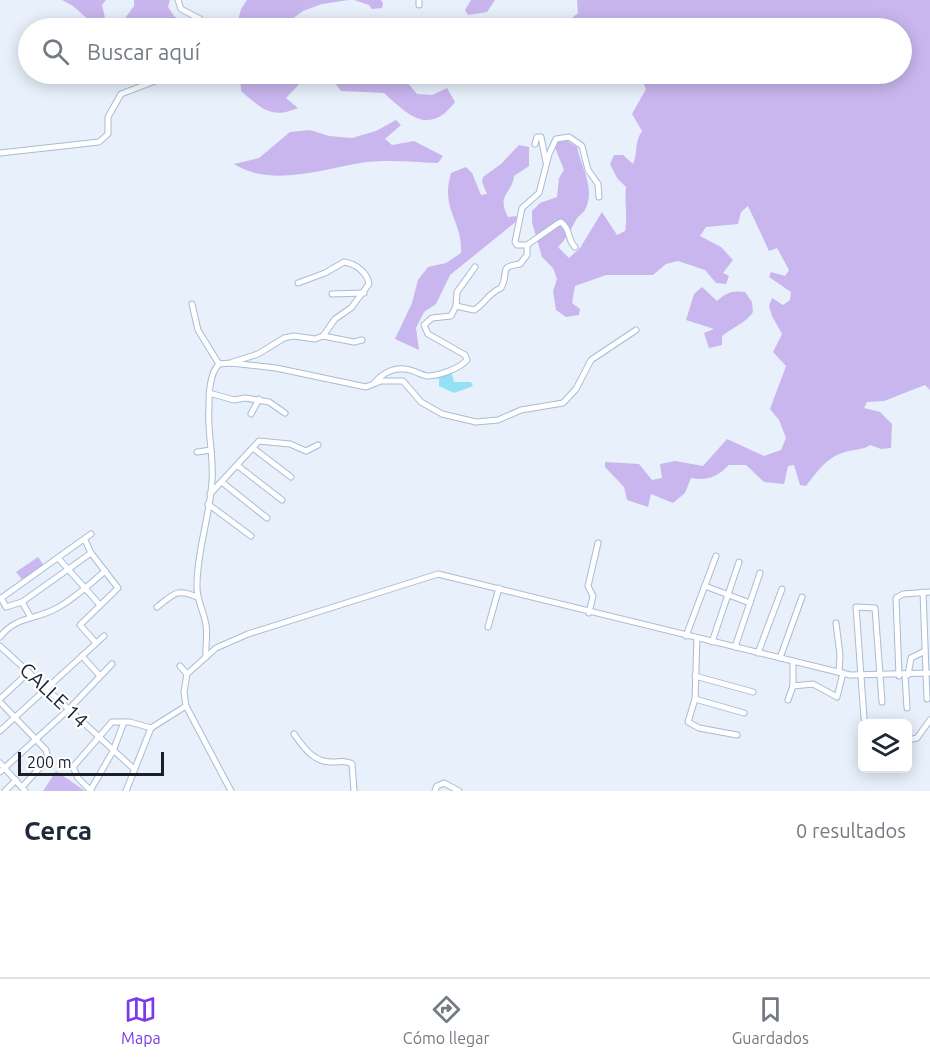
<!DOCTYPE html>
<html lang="es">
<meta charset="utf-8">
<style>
body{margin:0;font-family:Ubuntu,sans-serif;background:#f2f2f3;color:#1f2937}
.controls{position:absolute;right:18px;bottom:18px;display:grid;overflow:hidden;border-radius:9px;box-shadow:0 3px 15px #0003}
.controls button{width:54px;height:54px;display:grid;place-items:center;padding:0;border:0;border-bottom:2px solid #e0e1e3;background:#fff;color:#1f2937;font:30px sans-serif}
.scale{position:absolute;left:18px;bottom:15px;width:146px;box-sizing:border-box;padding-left:6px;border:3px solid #19202b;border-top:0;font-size:16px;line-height:21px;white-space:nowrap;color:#19202b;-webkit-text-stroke:4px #fff;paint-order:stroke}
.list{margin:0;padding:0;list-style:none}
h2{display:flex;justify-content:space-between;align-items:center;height:78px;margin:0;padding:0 24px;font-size:26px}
h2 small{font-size:20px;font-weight:400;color:#747a83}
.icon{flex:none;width:33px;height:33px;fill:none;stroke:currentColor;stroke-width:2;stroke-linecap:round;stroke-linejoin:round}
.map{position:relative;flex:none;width:930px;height:791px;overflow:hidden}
.search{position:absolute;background:#fff;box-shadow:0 3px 15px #0003;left:18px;right:18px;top:18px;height:66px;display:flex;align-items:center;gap:15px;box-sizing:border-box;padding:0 21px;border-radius:33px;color:#747a83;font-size:22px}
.sheet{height:186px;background:#fff}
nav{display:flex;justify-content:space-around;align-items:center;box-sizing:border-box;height:84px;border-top:2px solid #e0e1e3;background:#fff;font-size:16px;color:#747a83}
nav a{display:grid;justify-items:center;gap:3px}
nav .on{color:#7c3aed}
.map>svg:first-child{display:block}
.green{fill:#cbb8f0}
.forest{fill:#c9b6ee}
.water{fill:#93e1f3}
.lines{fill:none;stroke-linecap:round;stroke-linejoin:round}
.street-casing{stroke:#a8bcd7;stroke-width:7}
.street{stroke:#fff;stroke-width:5}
.labels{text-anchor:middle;stroke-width:4.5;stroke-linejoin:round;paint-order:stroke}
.street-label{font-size:20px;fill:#19202b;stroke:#fff}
</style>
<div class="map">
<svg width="930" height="791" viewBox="0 0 930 791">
<rect width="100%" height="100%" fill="#e7f0fb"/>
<g class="green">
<polygon points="38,557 45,567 23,581 16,572"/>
<polygon points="56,771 85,791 43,791"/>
</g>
<g class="forest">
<polygon points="62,0 106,0 102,5 105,18 98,28 73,6"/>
<polygon points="134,0 170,0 168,7 174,16 190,28 118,28 134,6"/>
<polygon points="247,0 349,0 322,4 303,11 280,28 236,28 241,9"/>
<polygon points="354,0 381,0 383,3 382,8 372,9 369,5"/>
<polygon points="471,0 495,0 487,12 468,15 465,10"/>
<path d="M577,0H930V390L925,385L884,401L867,402L864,408L880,412L892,424L891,448L881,449L870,445C861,451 852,449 842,453C826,458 816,473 806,486L800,485L794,465L788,466L784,484L764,482L746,465H729C717,477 708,481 691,478L685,493L673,503L651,494L648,507L627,500L624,487L605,467V462L639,464L652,480L662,478L660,464L675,461L703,466L727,439L764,456L781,450L786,438L779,420L770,409L786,366L773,352L782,334L772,316L769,306L772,298L783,305L790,300L791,292L769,277L771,272L785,276L789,270L777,248L769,251L748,206L741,212L738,224L706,227L700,236L721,247L733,260L723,273L729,276L726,284L716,283L705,270L678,261L666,264L653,275H606L575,286L572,303L580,309L579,315L566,317L556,310L553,291L557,279L553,268L542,257L532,222V211L540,203L557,197L559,178L564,170L554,145L563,138L577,147C581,168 596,188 585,210C582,214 578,216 576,220C570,231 566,239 558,247L569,258L580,248L602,212L617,235L625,231C628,216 624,202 626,187L617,178L610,164L614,155H623L633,164C638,153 634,142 642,131L632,114L646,89L639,74H902V28H604L602,25H589L587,28H560L578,13Z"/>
<polygon points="401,19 399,28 357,28 384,20"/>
<path d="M240,74H404L407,82L417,94L432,95L447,88L455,102C429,137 407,114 384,93L341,91L331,78L307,76L286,98L298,108C271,120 260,107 241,91Z"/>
<path d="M396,120L401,125L385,139L392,145L414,141L443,156L438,163C413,162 385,159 360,163C320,170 270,187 234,164L259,158L290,132L310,130L329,136L352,138L376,131Z"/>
<path d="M519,145L529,147V166L514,176C512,194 496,195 508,217L517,216L518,220L450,275L436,304L424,312L416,328L419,350L395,339L412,303L418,280L428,267L446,263L461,253C463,220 440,210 451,173L466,167L472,173L481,195L487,194L482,182L483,177L501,164Z"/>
<path d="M702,287L717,301C725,293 733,290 745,292L752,302L753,312C746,323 733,327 722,336V345L709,348L704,333L714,329L686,320L694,294Z"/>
</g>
<polygon class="water" points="451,371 454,382 471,382 473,386 454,393 439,386 439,377"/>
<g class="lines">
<defs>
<g id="street">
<polyline points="178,0 181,9 200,19 208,28"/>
<polyline points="419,0 419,5"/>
<polyline points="535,144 537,137 541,137 546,162"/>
<polyline points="0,153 99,142 108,134 108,117 121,94 171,75 194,74"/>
<polyline points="527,245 517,245 515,242 522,208 539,193 549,154 556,139 569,137 582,146 588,170 598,184 599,197"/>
<polyline points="332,294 364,293"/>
<polyline points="192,304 198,330 219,364"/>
<path d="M456,306L474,310C486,303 487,294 501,288C510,272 497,267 520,264L527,255V245L557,224L561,222C571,229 567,240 575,247"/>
<polyline points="323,336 354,342 362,340"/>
<path d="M233,362L258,354L284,338L294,336L315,339L323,336L335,319L351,308L369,284C367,272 356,264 344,262L325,273L298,283"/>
<path d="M374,383C384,372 397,365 413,371C417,372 421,375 427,376C438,376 459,369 467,360L465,355L428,334L424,325L432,318L451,316L456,306L457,292L475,267"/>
<polyline points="209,393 234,400 245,398 269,402 285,413"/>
<polyline points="251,414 259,399"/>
<polyline points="253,448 291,477"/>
<polyline points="197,452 211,450"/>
<polyline points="238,466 282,500"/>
<polyline points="223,483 267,518"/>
<polyline points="210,494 259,441 290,444 306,451 318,445"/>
<polyline points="208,504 251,536"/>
<polyline points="85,540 91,553 118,588 80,625 96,643"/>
<polyline points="59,559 100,605"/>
<polyline points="705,586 750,603"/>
<polyline points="923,592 927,699"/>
<polyline points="1,598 6,607 22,602 91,553"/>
<polyline points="0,599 91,534"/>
<polyline points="22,602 30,616"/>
<path d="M157,607C174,594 176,588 197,597"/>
<polyline points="589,613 593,596 588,586 598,543"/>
<polyline points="836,623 840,655 839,672"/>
<polyline points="488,627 499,588"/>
<polyline points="686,636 716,556"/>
<path d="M0,637C16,616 36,620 57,608C74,599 90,584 105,571"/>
<polyline points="697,638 695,699 688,722 699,728 737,735"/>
<polyline points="712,642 739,562"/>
<polyline points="0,646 134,769"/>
<polyline points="735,647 760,573"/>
<polyline points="758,653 782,589"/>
<polyline points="82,656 100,676"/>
<path d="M206,657C205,646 208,635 206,625C204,611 196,599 197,585C197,550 210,516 212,481C214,456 207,432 209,408C209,395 209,374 219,364L231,363L276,368L366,387L381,381H403L421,402L442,414L476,422L498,420L521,410L563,403L576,389L591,360L636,330"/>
<polyline points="780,658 802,597"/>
<polyline points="180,666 187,674"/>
<polyline points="905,675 907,708"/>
<polyline points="908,675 911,658 925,651"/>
<polyline points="695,676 753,692"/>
<polyline points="899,676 896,598 903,594 930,592"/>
<polyline points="793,686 813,684 837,697 843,673"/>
<polyline points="0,699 29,672"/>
<polyline points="695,699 744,713"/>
<polyline points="788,700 793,686 793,661"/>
<polyline points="0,702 46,750 48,759 22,787"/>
<polyline points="864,718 856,607 875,608 882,702"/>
<polyline points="151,728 186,706"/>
<polyline points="0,731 104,636"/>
<path d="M294,734C304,748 314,763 333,762C340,762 345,760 352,764L354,791"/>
<polyline points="908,740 917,738 930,720"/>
<polyline points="0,763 25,791"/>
<polyline points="0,772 68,710 112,664"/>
<polyline points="5,791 16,780"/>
<polyline points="90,791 113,751 124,722"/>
<polyline points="91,791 78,778 73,767 112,722 130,722 151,728"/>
<polyline points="126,791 151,728"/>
<polyline points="231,791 186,706 184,692 187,674 216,648 248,634 438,574 850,675 930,673"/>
<polyline points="435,791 437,786 444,783 459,791"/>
</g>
</defs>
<use href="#street" class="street-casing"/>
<use href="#street" class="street"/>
</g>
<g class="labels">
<g class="street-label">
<text transform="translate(54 695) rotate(43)" y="7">CALLE 14</text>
</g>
</g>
</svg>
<div class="controls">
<button><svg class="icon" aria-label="layers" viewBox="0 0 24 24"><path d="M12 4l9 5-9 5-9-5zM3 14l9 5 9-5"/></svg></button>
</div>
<div class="scale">200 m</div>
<div class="search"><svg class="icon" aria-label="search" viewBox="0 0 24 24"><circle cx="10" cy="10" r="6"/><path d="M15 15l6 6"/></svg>Buscar aquí</div>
</div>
<section class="sheet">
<h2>Cerca<small>0 resultados</small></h2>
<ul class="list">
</ul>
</section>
<nav>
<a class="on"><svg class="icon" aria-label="map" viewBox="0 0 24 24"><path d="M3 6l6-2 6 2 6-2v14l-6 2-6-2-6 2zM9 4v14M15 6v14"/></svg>Mapa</a>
<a><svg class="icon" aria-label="directions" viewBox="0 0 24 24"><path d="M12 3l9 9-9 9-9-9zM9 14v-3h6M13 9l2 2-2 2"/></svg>Cómo llegar</a>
<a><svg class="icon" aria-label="saved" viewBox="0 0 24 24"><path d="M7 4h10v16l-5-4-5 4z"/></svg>Guardados</a>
</nav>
